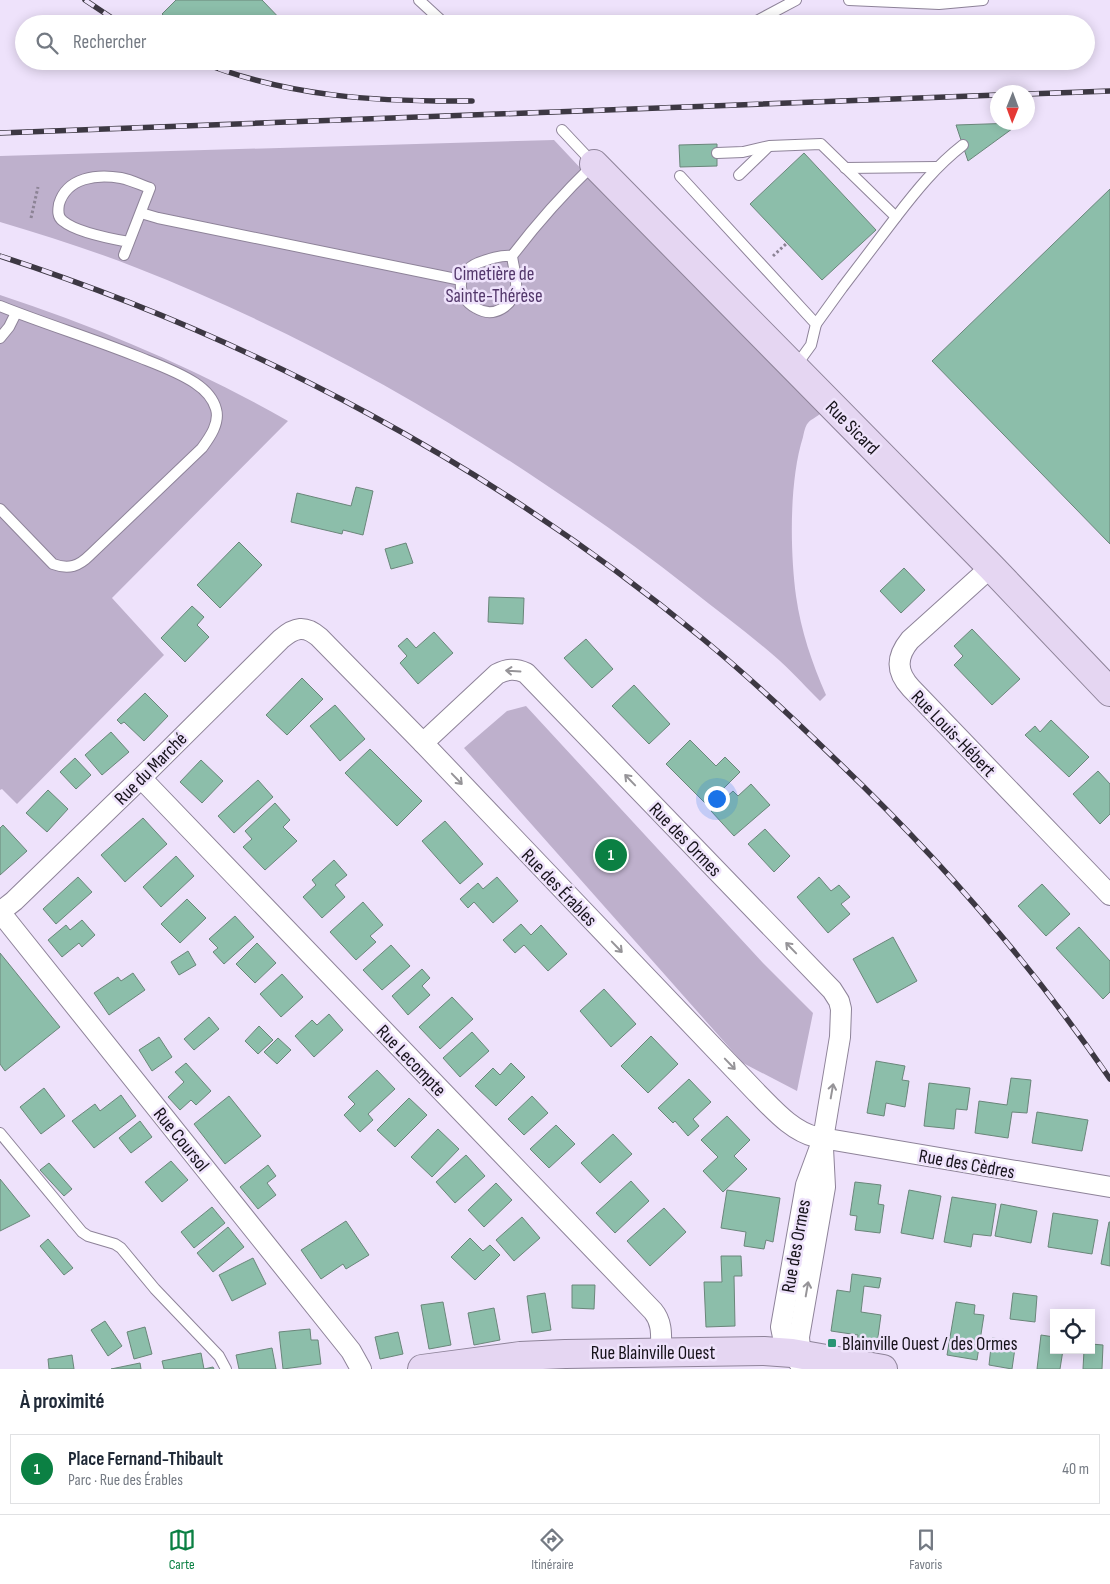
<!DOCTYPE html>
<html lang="fr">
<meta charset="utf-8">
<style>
body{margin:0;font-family:"Sofia Sans Condensed",sans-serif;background:#f2f2f3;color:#1f2937}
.controls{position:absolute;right:15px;bottom:15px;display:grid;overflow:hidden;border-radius:0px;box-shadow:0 2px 12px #0003}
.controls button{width:45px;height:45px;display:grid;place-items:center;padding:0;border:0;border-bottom:1px solid #e0e1e3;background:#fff;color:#1f2937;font:25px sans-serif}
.compass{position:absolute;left:990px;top:85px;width:45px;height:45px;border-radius:50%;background:#fff;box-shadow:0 2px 12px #0003;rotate:181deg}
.you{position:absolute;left:716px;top:798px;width:18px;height:18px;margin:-12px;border:4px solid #fff;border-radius:50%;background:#1a73e8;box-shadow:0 0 0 8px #1a73e833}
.badge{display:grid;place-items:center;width:32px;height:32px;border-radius:50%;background:#0b8043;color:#fff;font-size:16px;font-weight:700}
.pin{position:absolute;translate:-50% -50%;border:2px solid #fff;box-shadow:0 1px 5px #0006}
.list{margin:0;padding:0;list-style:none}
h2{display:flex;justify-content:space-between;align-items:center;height:65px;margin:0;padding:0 20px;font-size:21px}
h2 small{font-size:16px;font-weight:400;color:#747a83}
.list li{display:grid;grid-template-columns:32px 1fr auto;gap:15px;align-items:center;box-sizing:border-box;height:70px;margin:0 10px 10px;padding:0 10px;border:1px solid #e0e1e3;border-radius:0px}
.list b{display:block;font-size:19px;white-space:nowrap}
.list p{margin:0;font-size:16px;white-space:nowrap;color:#747a83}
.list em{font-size:16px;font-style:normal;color:#747a83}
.icon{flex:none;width:28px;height:28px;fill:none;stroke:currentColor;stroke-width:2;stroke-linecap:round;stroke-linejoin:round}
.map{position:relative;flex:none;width:1110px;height:1369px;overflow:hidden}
.search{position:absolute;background:#fff;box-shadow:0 2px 12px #0003;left:15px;right:15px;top:15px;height:55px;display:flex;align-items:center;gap:12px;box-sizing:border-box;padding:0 18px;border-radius:28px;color:#747a83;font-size:19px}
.sheet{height:145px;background:#fff}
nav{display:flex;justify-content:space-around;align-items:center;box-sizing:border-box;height:70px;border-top:1px solid #e0e1e3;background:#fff;font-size:14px;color:#747a83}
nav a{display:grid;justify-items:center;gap:2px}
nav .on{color:#0b8043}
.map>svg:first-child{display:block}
.green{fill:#beb0cc}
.building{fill:#8cbeaa;stroke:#6a867a}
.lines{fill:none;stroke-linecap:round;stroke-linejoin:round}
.lane-casing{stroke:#8e8399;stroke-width:12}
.street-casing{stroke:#8e8399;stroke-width:22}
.secondary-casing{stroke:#8e8399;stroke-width:30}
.path{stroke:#8c8395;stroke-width:3;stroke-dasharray:2.5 2.5;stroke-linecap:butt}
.lane{stroke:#fff;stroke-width:10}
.street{stroke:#fff;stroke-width:20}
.secondary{stroke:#e5d6f2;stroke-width:28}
.rail-casing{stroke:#3d3843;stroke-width:5.5}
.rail{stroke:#eee2fb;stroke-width:4;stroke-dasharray:11;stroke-linecap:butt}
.oneway{stroke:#969498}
.poi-dot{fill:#299473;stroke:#eee2fb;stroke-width:2}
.labels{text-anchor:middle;stroke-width:5;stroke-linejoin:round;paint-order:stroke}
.park-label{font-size:19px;fill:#53376b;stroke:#eee2fb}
.street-label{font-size:19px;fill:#16121a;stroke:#eee2fb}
.poi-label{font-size:19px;fill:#16121a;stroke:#eee2fb;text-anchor:start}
</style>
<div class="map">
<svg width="1110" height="1369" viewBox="0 0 1110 1369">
<rect width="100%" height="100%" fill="#eee2fb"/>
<g class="green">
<path d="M554,140L585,173L820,414C817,417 811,419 808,423C805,426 804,433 803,437C789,481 790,551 796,596C801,631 812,663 826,695L820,701C802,683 785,664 765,648C740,627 714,608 689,588C644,552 597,519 549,487C419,399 282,325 137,268C92,250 46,236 0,222V156Z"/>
<path d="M0,295C100,328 197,369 288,421L112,598L164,655L17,804L2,789L0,790Z"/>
<polygon points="526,706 763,963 813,1013 797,1091 743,1063 464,748 507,711"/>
</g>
<g class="building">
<polygon points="176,0 262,0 285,24 173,24 162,14"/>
<polygon points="1016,123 1016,126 968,161 956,125"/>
<polygon points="717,144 717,166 680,167 679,145"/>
<polygon points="804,153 876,230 822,280 750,204"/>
<polygon points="1110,189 1110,544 932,361"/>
<polygon points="356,487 373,491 363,535 343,530 342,534 291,522 297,493 351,506"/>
<polygon points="239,542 262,565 220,608 197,585"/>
<polygon points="406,543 413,563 391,569 385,549"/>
<polygon points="904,568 925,590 901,613 880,591"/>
<polygon points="489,597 524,598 523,624 488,622"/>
<polygon points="192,606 204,617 197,625 209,637 185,662 161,638"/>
<polygon points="972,629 1020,679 992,705 954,665 963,656 954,646"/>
<polygon points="434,632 453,653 418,684 400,663 407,656 398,646 407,638 416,648"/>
<polygon points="586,639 613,669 592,688 564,658"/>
<polygon points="302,678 323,699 287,735 266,715"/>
<polygon points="634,685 670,724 649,744 612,706"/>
<polygon points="145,693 168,716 144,741 124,722 121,724 117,720"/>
<polygon points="335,705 365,739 340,761 310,726"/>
<polygon points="1051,720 1089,757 1069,777 1025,735 1035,726 1040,732"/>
<polygon points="111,732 129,752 102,775 85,755"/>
<polygon points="690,740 716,766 725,757 740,772 707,805 666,764"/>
<polygon points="370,749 422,801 397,826 345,773"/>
<polygon points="75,758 91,775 76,789 60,772"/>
<polygon points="201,760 223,781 202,803 180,782"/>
<polygon points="1098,771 1110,784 1110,814 1100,824 1073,794"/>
<polygon points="258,780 273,797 234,833 218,816"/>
<polygon points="751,784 770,805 734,836 711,811 733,791 738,796"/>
<polygon points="48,790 68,809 47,832 26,813"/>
<polygon points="275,803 290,820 283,827 297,841 265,870 243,847 252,839 245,831"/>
<polygon points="143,818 167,844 125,882 101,855"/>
<polygon points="445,821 483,864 460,884 422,841"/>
<polygon points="3,825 27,851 0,875 0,828"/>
<polygon points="765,829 790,856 774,872 748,844"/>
<polygon points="176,856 194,876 161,907 143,887"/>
<polygon points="334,860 347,875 335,885 345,897 322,918 303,897 316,885 312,880"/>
<polygon points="78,877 92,892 56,924 43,909"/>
<polygon points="497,877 518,901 493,923 474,902 468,908 460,899 478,883 483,889"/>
<polygon points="819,877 831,891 839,885 850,897 841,904 850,914 828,933 797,897"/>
<polygon points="1042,884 1070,914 1046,936 1018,906"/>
<polygon points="187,899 206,918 180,943 161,924"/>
<polygon points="363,902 383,925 370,936 376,942 356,960 330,932"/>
<polygon points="235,916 254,937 224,964 213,952 218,948 209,939"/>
<polygon points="82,920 95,935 82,947 79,943 62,957 48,940 66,925 70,930"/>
<polygon points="521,924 531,935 541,925 567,954 548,971 524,945 515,953 503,940"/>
<polygon points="1079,927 1110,961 1110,992 1103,999 1056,948"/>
<polygon points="893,937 917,981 877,1003 853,959"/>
<polygon points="257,943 276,963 255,983 236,964"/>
<polygon points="391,945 410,966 382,990 363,970"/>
<polygon points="188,951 196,965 179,975 171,962"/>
<polygon points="0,953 60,1027 5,1071 0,1064"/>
<polygon points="422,969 430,978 422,986 430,995 408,1015 392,996"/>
<polygon points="133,973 145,990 109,1015 94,993 118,977 121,981"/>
<polygon points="282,974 303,997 281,1017 260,994"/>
<polygon points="604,989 636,1024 611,1047 580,1011"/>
<polygon points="452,997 473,1019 440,1049 419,1027"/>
<polygon points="329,1014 343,1030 314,1057 295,1036 312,1020 317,1025"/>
<polygon points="209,1017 219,1029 194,1050 184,1039"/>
<polygon points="259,1026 273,1040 258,1054 245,1041"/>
<polygon points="472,1032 489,1051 460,1077 443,1058"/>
<polygon points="651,1036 678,1064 648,1093 621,1066"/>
<polygon points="159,1037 172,1057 152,1071 139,1050"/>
<polygon points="278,1038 291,1050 277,1064 264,1052"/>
<polygon points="876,1061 905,1066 902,1080 909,1081 905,1107 886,1103 884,1116 867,1113"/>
<polygon points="186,1063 211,1091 196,1105 191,1100 180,1110 168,1097 184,1082 175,1072"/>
<polygon points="511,1063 525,1077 496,1106 475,1086 493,1068 500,1075"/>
<polygon points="377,1070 395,1089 368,1114 373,1120 360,1132 344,1115 355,1104 348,1097"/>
<polygon points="1011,1078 1031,1080 1027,1113 1012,1112 1008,1138 975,1133 979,1101 1007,1105"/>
<polygon points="689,1079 711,1102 693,1119 699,1126 688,1136 675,1121 673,1123 658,1108"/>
<polygon points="929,1083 970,1088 967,1110 956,1109 954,1129 924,1126"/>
<polygon points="44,1088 65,1116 41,1134 20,1107"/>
<polygon points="121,1095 136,1116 94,1148 72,1121 95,1104 100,1111"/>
<polygon points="229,1096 261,1136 225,1164 194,1124"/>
<polygon points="532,1096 548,1113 524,1135 508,1119"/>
<polygon points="409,1098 427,1115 395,1147 377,1130"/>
<polygon points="1037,1112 1088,1120 1082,1151 1032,1143"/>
<polygon points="727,1116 750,1140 734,1156 747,1169 723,1192 703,1171 718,1157 701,1140"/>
<polygon points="140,1121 152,1137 131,1153 119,1138"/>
<polygon points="556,1125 575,1144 549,1168 530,1149"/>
<polygon points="438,1129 459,1149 432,1177 411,1157"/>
<polygon points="613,1134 632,1154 600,1183 581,1163"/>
<polygon points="466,1155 485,1176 455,1203 436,1182"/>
<polygon points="171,1161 188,1180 162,1202 145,1182"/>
<polygon points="49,1163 72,1189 64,1196 40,1170"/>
<polygon points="268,1165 276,1176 267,1183 276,1195 258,1209 240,1187"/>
<polygon points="0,1179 30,1216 0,1231"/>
<polygon points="631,1181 649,1201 615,1233 596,1213"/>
<polygon points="855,1182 881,1185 878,1204 884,1205 880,1233 855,1230 857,1216 850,1215"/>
<polygon points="496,1183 512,1200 484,1227 468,1210"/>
<polygon points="727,1190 780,1198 773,1242 766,1240 764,1249 744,1246 746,1232 721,1228"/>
<polygon points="909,1190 941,1196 933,1239 901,1233"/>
<polygon points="952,1197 996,1204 991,1236 973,1234 971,1247 944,1242"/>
<polygon points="1001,1204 1037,1211 1031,1243 995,1236"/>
<polygon points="212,1207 225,1223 194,1248 181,1232"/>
<polygon points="664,1208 686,1232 650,1266 627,1241"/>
<polygon points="1053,1213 1098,1220 1092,1254 1048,1247"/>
<polygon points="522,1217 540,1238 514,1261 496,1240"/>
<polygon points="346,1221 369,1255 346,1269 343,1264 321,1279 301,1250"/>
<polygon points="1109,1222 1110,1222 1110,1266 1101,1264"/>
<polygon points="228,1227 244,1247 213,1272 197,1253"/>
<polygon points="470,1238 483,1251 490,1245 500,1255 475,1280 451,1257"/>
<polygon points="48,1239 73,1268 64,1275 40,1246"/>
<polygon points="721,1256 741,1256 742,1276 734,1276 735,1326 706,1327 704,1282 722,1282"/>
<polygon points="253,1258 266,1284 232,1301 219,1275"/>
<polygon points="852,1274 881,1278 879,1288 864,1286 861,1312 881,1315 877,1344 857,1341 858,1335 831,1331 837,1290 850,1292"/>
<polygon points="572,1285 595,1285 594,1309 572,1308"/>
<polygon points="545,1293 551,1330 532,1333 527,1296"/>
<polygon points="1013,1293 1037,1296 1035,1322 1010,1319"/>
<polygon points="443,1302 451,1345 429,1349 421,1305"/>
<polygon points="956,1302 975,1305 974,1314 984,1315 977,1360 947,1355"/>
<polygon points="494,1308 500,1340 474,1345 468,1313"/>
<polygon points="105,1321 122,1346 108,1356 91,1330"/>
<polygon points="145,1327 152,1354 134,1359 127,1332"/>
<polygon points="310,1329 311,1340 318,1340 321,1364 283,1369 279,1332"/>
<polygon points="398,1332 403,1354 380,1359 375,1337"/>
<polygon points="1041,1335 1054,1337 1054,1350 1063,1350 1060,1369 1037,1369"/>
<polygon points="992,1338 1016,1341 1012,1369 989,1365"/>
<polygon points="1091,1344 1103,1345 1102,1369 1083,1369 1084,1350 1091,1350"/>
<polygon points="272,1348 276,1369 239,1369 236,1355"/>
<polygon points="201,1353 204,1369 213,1367 214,1369 164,1369 162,1361"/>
<polygon points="72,1355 74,1369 49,1369 48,1359"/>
<polygon points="140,1363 141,1369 111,1369"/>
</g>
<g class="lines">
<defs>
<g id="lane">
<polyline points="419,0 445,24"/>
<polyline points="849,0 939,4 983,0"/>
<polyline points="751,24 796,0"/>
<polyline points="717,153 743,152 769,146 821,144 896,217 842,288 816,324"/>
<polyline points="845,168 937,167"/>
<polyline points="739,175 768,147"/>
<polyline points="680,176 816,324 811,345 795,367"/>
<polyline points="141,213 158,218 461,280"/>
<path d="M896,217C916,191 936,166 963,145"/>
<path d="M124,255L150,188C141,185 131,180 121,178C97,174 67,177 59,204C58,210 57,217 63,221C76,232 112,239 129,242"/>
<path d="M512,256C500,255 489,259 478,263C456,272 455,297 476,308C494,319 513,306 516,287C517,277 513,265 512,256C537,223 564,193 594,164L562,130"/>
<path d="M0,306C45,324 91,338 136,356C156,364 177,371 195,383C204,389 213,398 216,409C220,423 210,437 202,448L90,555C79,566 69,570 53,564L0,509"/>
<polyline points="0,338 9,327 16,313"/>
<polyline points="0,1133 82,1232 88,1236 115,1244 121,1248 155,1289 219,1356 226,1369"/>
</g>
<g id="street">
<path d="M991,567L910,640C896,657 896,672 911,688L1110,895"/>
<path d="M423,743L497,674C507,669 515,668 526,673L832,990L839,1001L841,1009L840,1037L823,1139L806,1185L781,1327L783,1337L803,1369"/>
<path d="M141,778L653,1311C663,1323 661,1337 661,1351"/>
<path d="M0,912L14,901L141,778L281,639C295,627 305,625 319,637L423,743L757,1093C774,1110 792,1131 816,1137L1110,1187"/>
<polyline points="0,912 351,1351 361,1369"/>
<polyline points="805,1363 800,1349 799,1337 825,1187 823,1148"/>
</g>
<g id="secondary">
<polyline points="594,164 991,567 1110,692"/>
<polyline points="422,1369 520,1356 565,1354 764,1351 792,1353 883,1369"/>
</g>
</defs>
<use href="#lane" class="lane-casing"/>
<use href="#street" class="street-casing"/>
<use href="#secondary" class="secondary-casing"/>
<g class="path">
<polyline points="31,218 38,187"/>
<polyline points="773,256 787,243"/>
</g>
<use href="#lane" class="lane"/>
<use href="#street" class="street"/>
<use href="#secondary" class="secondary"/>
<defs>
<g id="rail">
<polyline points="85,0 121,24"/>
<path d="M198,61C288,97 376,102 472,101"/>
<polyline points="1028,94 1110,91"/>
<polyline points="0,133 998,95"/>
<path d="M0,256C256,339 496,468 703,639C749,677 792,717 834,758C936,855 1030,962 1110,1079"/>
</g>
</defs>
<use href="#rail" class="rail-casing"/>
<use href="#rail" class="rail"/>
</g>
<defs><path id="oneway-shaft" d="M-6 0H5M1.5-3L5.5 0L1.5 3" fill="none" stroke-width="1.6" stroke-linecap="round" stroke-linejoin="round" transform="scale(1.25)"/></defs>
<g class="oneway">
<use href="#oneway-shaft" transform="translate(513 671) rotate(-176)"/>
<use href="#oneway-shaft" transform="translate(457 779) rotate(46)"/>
<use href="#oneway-shaft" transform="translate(630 780) rotate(-134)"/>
<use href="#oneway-shaft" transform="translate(617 947) rotate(46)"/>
<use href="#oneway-shaft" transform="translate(791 948) rotate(-134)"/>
<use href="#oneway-shaft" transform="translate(730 1064) rotate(46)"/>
<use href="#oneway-shaft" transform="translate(832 1091) rotate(-80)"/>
<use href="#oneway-shaft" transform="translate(807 1289) rotate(-80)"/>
</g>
<rect class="poi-dot" x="827" y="1338" width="10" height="10" rx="2.5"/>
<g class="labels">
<g class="park-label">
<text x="494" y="280">Cimetière de<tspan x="494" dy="22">Sainte-Thérèse</tspan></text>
</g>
<g class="street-label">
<text transform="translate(853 427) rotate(45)" y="7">Rue Sicard</text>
<text transform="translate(954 733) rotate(46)" y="7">Rue Louis-Hébert</text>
<text transform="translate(150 768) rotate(-45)" y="7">Rue du Marché</text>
<text transform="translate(686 839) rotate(46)" y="7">Rue des Ormes</text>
<text transform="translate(560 887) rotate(46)" y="7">Rue des Érables</text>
<text transform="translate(412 1060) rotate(46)" y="7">Rue Lecompte</text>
<text transform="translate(182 1139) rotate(51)" y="7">Rue Coursol</text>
<text transform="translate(967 1163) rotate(10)" y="7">Rue des Cèdres</text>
<text transform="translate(795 1246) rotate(-80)" y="7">Rue des Ormes</text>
<text x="653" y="1359">Rue Blainville Ouest</text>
</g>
<g class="poi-label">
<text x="842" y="1350">Blainville Ouest / des Ormes</text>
</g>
</g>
</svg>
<div class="controls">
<button><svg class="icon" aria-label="locate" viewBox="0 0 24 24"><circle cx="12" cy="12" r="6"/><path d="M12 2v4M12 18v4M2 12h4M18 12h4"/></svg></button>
</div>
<svg class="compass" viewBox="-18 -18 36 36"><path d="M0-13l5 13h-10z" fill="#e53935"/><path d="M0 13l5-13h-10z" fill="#747a83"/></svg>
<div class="you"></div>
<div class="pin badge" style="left:611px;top:855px">1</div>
<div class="search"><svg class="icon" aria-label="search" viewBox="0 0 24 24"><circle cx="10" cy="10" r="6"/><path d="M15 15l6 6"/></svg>Rechercher</div>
</div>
<section class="sheet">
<h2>À proximité<small></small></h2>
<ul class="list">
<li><span class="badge">1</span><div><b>Place Fernand-Thibault</b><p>Parc · Rue des Érables</p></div><em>40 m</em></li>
</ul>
</section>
<nav>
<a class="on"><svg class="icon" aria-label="map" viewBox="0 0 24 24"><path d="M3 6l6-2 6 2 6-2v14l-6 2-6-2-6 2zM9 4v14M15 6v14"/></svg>Carte</a>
<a><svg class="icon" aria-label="directions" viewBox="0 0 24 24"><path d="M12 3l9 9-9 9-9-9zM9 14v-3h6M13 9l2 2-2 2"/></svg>Itinéraire</a>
<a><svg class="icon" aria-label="saved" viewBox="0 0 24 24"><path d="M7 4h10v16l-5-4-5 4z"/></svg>Favoris</a>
</nav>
